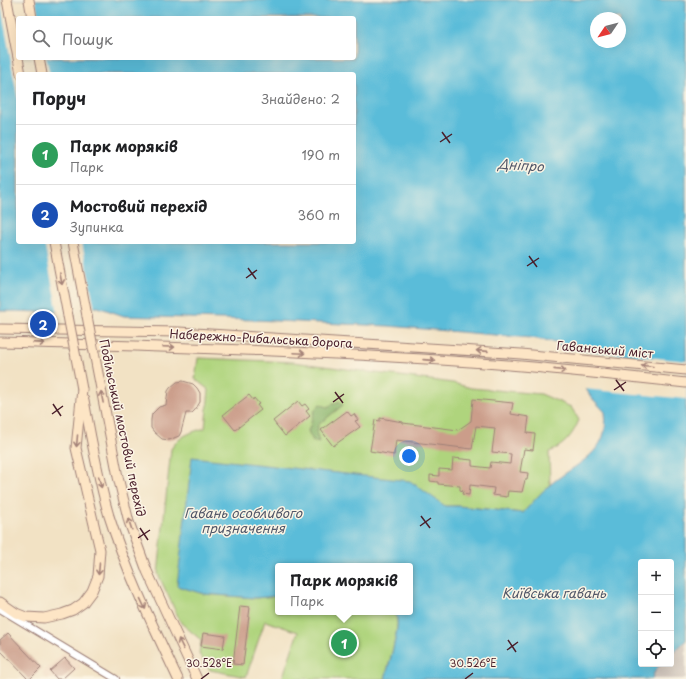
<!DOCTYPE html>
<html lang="uk">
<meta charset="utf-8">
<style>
body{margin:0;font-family:"Playpen Sans",sans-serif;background:#f2f2f2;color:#202124}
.controls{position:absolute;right:12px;bottom:12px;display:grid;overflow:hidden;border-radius:4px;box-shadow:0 4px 16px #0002}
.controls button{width:36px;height:36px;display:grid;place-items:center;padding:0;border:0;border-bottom:1px solid #e0e0e0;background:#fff;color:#202124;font:20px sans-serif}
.compass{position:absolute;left:590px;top:12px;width:36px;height:36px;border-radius:50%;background:#fff;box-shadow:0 4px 16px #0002;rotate:235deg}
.you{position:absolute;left:409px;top:456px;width:14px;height:14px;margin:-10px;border:3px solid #fff;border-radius:50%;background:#1a73e8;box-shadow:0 0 0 6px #1a73e833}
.badge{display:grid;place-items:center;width:26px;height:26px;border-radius:50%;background:#b5179e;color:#fff;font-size:13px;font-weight:700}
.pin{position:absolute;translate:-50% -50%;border:2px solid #fff;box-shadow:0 1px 4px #0006}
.popup{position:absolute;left:275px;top:563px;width:138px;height:52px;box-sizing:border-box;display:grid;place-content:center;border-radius:4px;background:#fff;filter:drop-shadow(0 1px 3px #0005);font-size:13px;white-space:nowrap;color:#757577}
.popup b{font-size:15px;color:#202124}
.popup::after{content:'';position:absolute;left:50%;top:100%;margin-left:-8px;border:8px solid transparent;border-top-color:#fff}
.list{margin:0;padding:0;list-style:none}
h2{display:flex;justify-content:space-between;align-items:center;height:52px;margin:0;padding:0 16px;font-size:17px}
h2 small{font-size:13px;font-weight:400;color:#757577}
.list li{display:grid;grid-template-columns:26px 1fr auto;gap:12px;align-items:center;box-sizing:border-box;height:60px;padding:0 16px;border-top:1px solid #e0e0e0}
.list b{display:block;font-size:15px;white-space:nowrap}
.list p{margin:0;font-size:13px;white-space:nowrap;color:#757577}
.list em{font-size:13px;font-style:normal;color:#757577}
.icon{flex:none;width:22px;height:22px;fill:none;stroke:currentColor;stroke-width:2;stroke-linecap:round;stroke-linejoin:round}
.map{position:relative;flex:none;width:686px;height:679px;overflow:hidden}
.search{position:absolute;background:#fff;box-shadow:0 4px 16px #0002;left:16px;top:16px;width:340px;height:44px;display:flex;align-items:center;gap:10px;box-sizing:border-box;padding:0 14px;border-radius:4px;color:#757577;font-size:15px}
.panel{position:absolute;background:#fff;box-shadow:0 4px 16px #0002;left:16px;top:72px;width:340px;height:172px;border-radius:4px}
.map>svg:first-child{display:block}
.built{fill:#f0d6bc}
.industrial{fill:#cec2b9}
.green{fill:#afd47d;stroke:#7c7a54}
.forest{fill:#8bb66c;stroke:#6a6a4c}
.water{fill:#5abcd9;stroke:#526e82;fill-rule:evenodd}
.pier{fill:#f2e2c4}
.building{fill:#cb9d8a}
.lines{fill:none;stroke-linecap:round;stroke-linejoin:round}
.minor-casing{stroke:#9e8078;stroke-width:8}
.secondary-casing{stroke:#9e8078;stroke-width:11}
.minor{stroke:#fff;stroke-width:6}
.secondary{stroke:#fde5c5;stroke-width:9}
.secondary-bridge-casing{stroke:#9e8078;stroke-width:11;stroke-linecap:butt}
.secondary-bridge{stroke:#fde5c5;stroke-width:9}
.oneway{stroke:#a48278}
.ticks{fill:none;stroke:#4a1f2b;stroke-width:1.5}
.labels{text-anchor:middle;stroke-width:3;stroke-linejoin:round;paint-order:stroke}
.street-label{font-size:12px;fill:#4a1f2b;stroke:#fcf5e5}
.water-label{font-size:13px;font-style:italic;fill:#505668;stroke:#fcf5e5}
.ticks-label{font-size:10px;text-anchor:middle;fill:#4a1f2b;stroke:#fcf5e5;stroke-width:3;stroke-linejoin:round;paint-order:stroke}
</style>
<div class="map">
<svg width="686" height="679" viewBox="0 0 686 679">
<rect width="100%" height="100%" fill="#fcf5e5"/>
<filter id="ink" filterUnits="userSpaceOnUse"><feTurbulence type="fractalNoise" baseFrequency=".025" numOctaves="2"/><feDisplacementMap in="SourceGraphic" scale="8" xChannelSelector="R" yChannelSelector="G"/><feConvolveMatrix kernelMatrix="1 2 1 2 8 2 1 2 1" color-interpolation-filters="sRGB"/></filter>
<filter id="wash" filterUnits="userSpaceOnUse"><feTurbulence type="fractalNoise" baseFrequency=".012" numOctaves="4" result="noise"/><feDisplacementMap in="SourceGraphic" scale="16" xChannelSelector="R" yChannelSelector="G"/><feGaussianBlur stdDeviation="0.9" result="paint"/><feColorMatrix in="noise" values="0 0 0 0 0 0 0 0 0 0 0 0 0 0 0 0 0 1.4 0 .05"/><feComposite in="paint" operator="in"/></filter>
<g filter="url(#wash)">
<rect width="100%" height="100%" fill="#f2e2c4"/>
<polygon class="built" points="65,652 80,663 80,668 67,679 47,679 42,673"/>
<polygon class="industrial" points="686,640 686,679 652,679 655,670 661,664 671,664 671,655"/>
<path class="green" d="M198,358L293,362L453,383L471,388L541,394L571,407L579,420C573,435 564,446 549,452L550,484L523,513L458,506H445L433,499L178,586L204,594L255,598L278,596V612H388C392,613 397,615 397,620C399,631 388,667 385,679H282L298,632L265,621L246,677L210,670L199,654L201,640L181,623L158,574L171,449C179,436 191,432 205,428L209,390L195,379Z"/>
<path class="forest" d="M339,401L343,405L318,425L317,435L319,442L313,441L308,431C313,421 311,411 320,404L327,407Z"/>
<path class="water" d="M0,0H686V640L671,655V562H641V664H661L655,670L652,679H385C388,667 399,631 397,620C397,615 392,613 388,612H410V566H278V596L255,598L204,594L177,586L192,457L410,481L445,506H458L523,513C532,503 541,492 551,484C576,463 611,453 605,412L591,397L559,345L556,342L531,338L388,326L254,320L124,316L98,307L48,312L0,311ZM18,18H354V58H18ZM596,18H620V42H596ZM18,74H354V242H18Z"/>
<g class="pier">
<polygon points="0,0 35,0 39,18 18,18 18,58 46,58 50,74 18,74 18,101"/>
<polygon points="44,242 82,242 95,310 58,313"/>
<polygon points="559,348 686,361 686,399 584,389"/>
</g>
<g id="blocks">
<g class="building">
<polygon points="183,381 193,384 197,388 200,393 200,402 195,410 192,413 186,413 181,432 179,436 169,440 162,439 154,432 151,428 151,420 152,414 159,407 166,405 168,391 170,388 177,382"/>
<polygon points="249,395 253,400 254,398 259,404 257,405 261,410 235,430 223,415"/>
<polygon points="473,399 513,403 511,414 529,417 527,433 535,434 533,450 524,449 520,472 528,473 527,480 525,480 522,492 508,491 507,497 493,495 494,488 470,485 469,495 462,494 463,491 460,490 460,486 438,484 438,482 430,481 430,475 439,476 439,469 452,470 453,458 472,460 472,466 490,468 491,462 510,464 511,454 492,452 495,428 476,426 472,449 396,440 394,455 370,451 375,420 380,421 380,418 403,422 403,423 458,430 471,421"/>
<polygon points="298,401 302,406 305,404 309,409 306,411 310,416 285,436 273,421"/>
<polygon points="347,411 351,416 354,414 358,420 355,421 360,427 333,446 321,430"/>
<polygon points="240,606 250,607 243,665 233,664"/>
<polygon points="8,633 41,668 30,679 28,679 0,650 0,640"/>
<polygon points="203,633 225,636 223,649 201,646"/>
<polygon points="65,658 74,668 62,679 57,679 50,671"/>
</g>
</g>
</g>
<g filter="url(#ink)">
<use href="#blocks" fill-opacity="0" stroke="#9e8078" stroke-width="1"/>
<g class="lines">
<defs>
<polyline id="minor" points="0,609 116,679"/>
<g id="secondary">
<polyline points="7,0 21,74"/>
<polyline points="29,0 32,18"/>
<polyline points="39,58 42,74"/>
<polyline points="54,242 68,316"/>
<polyline points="73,242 87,316"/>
<polyline points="0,329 179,332 521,354 686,370"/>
<path d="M0,342C174,347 348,352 521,366C576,371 631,377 686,383"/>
<path d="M84,400C91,439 98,478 109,516C127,573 153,626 178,679"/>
<polyline points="0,602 16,613 26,617 44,618 62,614 73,610 83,603 92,591 98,576 100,550 76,448 82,389"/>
</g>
</defs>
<use href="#minor" class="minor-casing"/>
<use href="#secondary" class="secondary-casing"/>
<use href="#minor" class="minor"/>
<use href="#secondary" class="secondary"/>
<defs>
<g id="secondary-bridge">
<polyline points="68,316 82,389"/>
<polyline points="87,316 118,477 129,522 147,571 197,679"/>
</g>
</defs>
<use href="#secondary-bridge" class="secondary-bridge-casing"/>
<use href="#secondary-bridge" class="secondary-bridge"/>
</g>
<defs><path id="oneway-shaft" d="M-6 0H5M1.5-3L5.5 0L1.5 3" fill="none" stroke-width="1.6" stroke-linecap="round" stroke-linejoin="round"/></defs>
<g class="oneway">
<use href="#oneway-shaft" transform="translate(61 279) rotate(79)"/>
<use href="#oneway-shaft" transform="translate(39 343) rotate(2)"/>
<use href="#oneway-shaft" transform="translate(169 347) rotate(2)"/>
<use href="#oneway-shaft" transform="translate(482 351) rotate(-176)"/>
<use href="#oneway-shaft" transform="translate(299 353) rotate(3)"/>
<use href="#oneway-shaft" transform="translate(429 360) rotate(4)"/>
<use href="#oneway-shaft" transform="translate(647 366) rotate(-175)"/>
<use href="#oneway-shaft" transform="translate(560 370) rotate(6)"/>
<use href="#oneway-shaft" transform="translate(102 397) rotate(-101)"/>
<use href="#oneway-shaft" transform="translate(77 441) rotate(95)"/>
<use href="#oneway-shaft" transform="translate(100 482) rotate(76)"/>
<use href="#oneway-shaft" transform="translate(130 524) rotate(-108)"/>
<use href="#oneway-shaft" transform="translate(99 569) rotate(95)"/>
<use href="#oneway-shaft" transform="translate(143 604) rotate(65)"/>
<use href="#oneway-shaft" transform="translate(181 644) rotate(-116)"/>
</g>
</g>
<path class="ticks" d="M442,132L450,143M440,142L452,134M529,256L537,267M527,266L539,258M248,268L256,279M246,278L257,270M616,380L624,391M614,390L626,382M335,392L343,403M333,402L344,394M53,404L61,416M52,414L63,406M421,516L430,528M420,526L431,518M140,528L148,540M138,538L150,530M508,640L516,652M507,650L518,642M201,679L209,673M465,679L473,673"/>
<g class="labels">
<g class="street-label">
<text transform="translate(261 339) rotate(3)" y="4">Набережно-Рибальська дорога</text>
<text transform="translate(605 350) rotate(5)" y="4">Гаванський міст</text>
<text transform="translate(122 428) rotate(78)" y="4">Подільський мостовий перехід</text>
</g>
<g class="water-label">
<text transform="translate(521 165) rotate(4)" y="5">Дніпро</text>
<text x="243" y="518">Гавань особливого<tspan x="243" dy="15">призначення</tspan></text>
<text x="554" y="598">Київська гавань</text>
</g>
</g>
<g class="ticks-label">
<text x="209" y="667">30.528°E</text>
<text x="473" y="667">30.526°E</text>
</g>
</svg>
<div class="controls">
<button>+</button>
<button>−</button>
<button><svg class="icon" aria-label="locate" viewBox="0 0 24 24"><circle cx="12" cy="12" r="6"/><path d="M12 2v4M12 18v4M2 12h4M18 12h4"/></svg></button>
</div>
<svg class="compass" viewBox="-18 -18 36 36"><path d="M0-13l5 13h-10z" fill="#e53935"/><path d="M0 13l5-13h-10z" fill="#757577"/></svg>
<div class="you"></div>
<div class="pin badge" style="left:344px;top:643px;background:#2e9e5b">1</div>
<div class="popup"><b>Парк моряків</b>Парк</div>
<div class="pin badge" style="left:43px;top:324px;background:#1a4fb4">2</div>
<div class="search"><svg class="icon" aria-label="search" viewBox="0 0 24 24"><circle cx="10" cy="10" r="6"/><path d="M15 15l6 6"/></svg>Пошук</div>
<section class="panel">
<h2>Поруч<small>Знайдено: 2</small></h2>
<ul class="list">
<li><span class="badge" style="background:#2e9e5b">1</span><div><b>Парк моряків</b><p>Парк</p></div><em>190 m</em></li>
<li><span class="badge" style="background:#1a4fb4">2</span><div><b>Мостовий перехід</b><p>Зупинка</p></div><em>360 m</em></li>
</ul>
</section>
</div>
